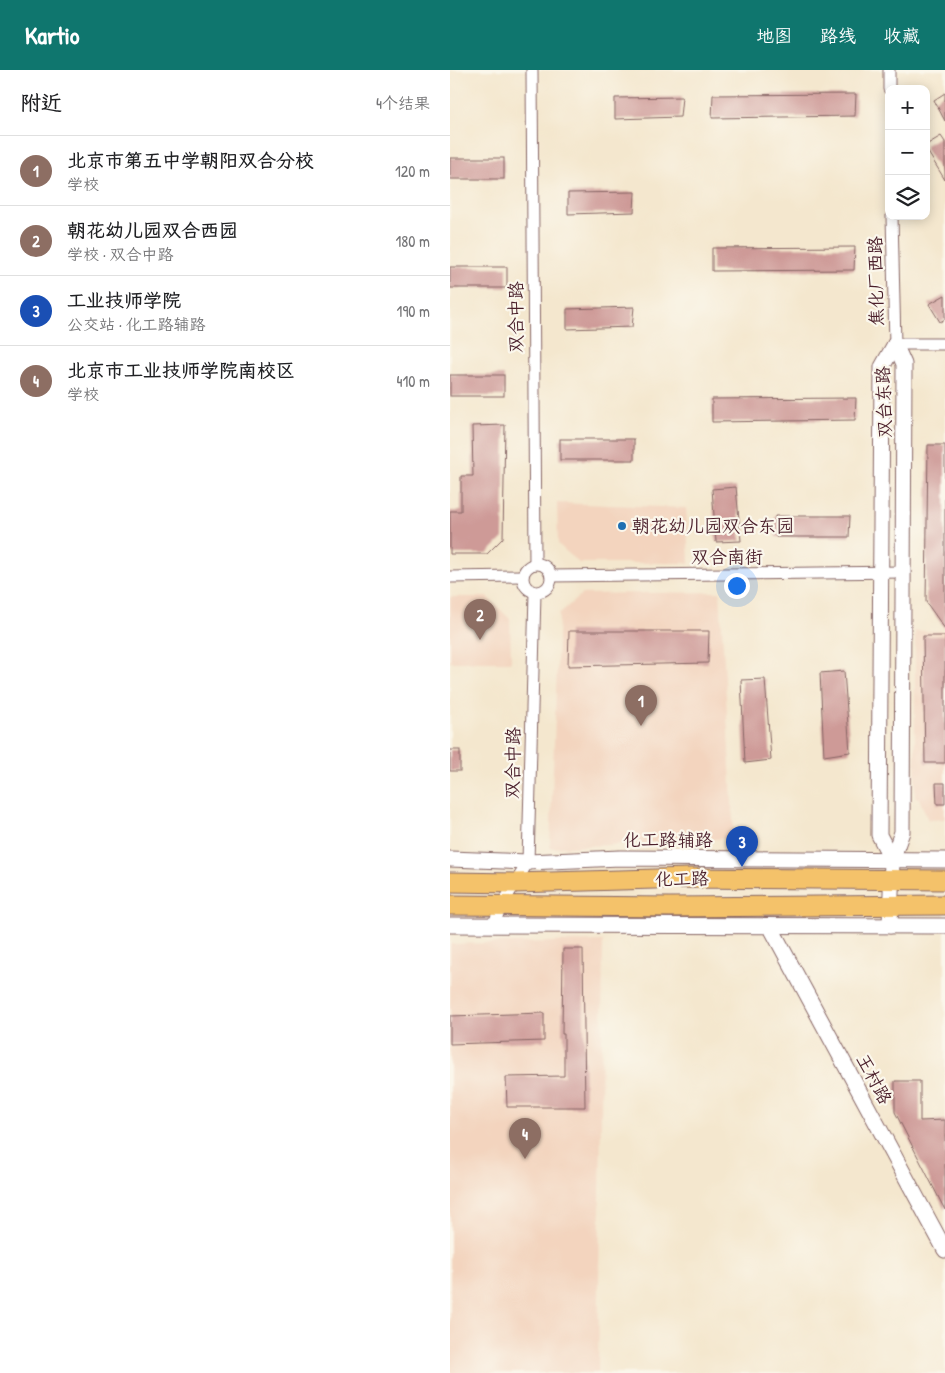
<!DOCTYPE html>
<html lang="zh">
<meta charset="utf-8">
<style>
body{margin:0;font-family:"Patrick Hand","LXGW WenKai TC",sans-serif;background:#f6f6f6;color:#202124}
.controls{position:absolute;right:15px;top:15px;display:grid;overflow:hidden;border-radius:10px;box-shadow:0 2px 12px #0003}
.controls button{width:45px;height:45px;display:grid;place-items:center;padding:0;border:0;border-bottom:1px solid #e0e0e0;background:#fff;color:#202124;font:25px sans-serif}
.you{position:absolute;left:286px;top:515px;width:18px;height:18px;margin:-12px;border:4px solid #fff;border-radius:50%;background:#1a73e8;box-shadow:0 0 0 8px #1a73e833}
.badge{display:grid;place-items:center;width:32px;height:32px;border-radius:50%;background:#0f766e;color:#fff;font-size:16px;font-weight:700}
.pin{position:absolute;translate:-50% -41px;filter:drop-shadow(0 1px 2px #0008)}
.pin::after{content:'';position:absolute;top:26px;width:18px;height:15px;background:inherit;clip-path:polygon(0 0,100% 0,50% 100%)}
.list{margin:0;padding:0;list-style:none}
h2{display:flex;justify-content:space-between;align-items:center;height:65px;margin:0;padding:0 20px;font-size:21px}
h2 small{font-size:16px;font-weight:400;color:#757577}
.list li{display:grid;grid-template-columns:32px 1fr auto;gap:15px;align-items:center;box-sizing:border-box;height:70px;padding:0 20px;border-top:1px solid #e0e0e0}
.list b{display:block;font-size:19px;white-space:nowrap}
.list p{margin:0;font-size:16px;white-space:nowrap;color:#757577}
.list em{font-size:16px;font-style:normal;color:#757577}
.icon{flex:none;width:28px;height:28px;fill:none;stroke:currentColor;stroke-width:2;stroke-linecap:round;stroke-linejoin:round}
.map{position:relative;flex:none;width:495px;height:1303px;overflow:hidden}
header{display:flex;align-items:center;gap:30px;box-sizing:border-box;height:70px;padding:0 25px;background:#0f766e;color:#fff}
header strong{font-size:24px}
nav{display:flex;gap:28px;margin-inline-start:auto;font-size:18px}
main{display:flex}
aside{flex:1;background:#fff}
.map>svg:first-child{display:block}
.built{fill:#f3d4be}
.building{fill:#ce9a97}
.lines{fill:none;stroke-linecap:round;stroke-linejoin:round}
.minor-casing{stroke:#866564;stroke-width:13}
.tertiary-casing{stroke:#866564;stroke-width:17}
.primary-casing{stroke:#866564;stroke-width:21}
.minor{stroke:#fff;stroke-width:11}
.tertiary{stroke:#fff;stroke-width:15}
.primary{stroke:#f4c26a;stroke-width:19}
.poi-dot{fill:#1f6fb2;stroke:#fbf7ec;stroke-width:2}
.labels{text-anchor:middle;stroke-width:4.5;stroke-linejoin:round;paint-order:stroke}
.street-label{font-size:18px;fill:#4a1f2b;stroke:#fbf7ec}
.poi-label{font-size:18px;fill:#4a1f2b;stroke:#fbf7ec;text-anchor:start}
</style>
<header>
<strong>Kartio</strong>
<nav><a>地图</a><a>路线</a><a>收藏</a></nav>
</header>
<main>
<aside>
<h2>附近<small>4个结果</small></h2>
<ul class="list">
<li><span class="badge" style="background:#8d6e63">1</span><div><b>北京市第五中学朝阳双合分校</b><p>学校</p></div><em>120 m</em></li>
<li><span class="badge" style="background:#8d6e63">2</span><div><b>朝花幼儿园双合西园</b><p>学校 · 双合中路</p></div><em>180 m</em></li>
<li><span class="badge" style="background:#1a4fb4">3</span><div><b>工业技师学院</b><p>公交站 · 化工路辅路</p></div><em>190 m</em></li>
<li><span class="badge" style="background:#8d6e63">4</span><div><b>北京市工业技师学院南校区</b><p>学校</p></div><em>410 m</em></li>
</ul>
</aside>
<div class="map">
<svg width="495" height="1303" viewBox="0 0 495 1303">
<rect width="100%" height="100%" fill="#fbf7ec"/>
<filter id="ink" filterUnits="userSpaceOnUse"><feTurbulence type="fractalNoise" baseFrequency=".02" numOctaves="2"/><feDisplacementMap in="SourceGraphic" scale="10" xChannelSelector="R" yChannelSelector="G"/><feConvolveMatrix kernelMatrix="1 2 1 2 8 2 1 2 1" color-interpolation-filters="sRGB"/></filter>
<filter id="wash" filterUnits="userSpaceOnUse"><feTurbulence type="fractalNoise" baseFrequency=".0096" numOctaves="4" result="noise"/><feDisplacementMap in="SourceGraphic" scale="20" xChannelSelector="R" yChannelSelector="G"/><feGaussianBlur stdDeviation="1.12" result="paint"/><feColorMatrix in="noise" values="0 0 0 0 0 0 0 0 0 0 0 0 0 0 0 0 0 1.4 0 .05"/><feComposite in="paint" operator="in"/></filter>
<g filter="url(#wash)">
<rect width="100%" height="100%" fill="#f4e7ce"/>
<g class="built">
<polygon points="107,433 236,438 239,493 129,493 108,474"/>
<polygon points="270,522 284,768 100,778 109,544 132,524"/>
<polygon points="0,527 37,527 60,549 61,592 0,592"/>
<polygon points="465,561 495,561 495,749 478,750 469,728 465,727"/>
<polygon points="153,871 148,1303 0,1303 0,874"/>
</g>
<g id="blocks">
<g class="building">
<polygon points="495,23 495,51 484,30"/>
<polygon points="406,24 405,46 262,48 263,25"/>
<polygon points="232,27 230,47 165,49 165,28"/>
<polygon points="491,66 495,72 495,110 476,79 476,75"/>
<rect x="0" y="88" width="54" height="21"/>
<polygon points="185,122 184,142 118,144 118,123"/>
<polygon points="405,177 404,200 262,201 262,178"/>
<rect x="0" y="197" width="57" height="21"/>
<polygon points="495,225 495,249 490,252 479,234"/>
<polygon points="184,237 182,257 117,259 117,239"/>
<rect x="0" y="305" width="54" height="21"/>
<polygon points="406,328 405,350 262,352 262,329"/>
<polygon points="55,355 53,468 37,484 0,484 0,441 11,441 11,406 23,406 22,356"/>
<rect x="110" y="369" width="74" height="21"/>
<polygon points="478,375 495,375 495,559 476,532"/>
<polygon points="286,417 291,471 266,472 262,419"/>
<polygon points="325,446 400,446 399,467 326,467"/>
<polygon points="119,561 259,561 258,593 118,596"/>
<polygon points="473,566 495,566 495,693 475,693"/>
<polygon points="394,601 400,682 374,686 370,603"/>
<polygon points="315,609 321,690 295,693 291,610"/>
<rect x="0" y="680" width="10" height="21"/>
<polygon points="486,713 495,713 495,734 487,734"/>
<polygon points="113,879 133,879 135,1037 57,1037 56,1007 114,1006 114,964 112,964"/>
<polygon points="94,943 94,971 0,974 0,946"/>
<polygon points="445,1011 470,1011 470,1051 495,1050 495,1140 445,1042"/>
</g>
</g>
</g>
<g filter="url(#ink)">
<use href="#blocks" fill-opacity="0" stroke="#866564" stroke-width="1"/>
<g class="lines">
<defs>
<g id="minor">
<polyline points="82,0 85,494"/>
<polyline points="439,0 439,19"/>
<polyline points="442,146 445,274 495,274"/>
<circle cx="87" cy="508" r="14"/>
<polyline points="101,506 454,502"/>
<polyline points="0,507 73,506"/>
<polyline points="43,855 52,835 78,792 85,523"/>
</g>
<g id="tertiary">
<polyline points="0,789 78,792 170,788 495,790"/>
<polyline points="442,790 429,765 432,297 445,274"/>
<polyline points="0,855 495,856"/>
<polyline points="320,856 495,1180"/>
<polyline points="440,856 442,790 452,762 454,294 445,274"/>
</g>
<g id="primary">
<polyline points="0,812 65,813 240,808 495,810"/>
<polyline points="0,835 220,837 495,835"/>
</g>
</defs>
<use href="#minor" class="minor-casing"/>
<use href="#tertiary" class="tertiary-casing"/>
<use href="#primary" class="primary-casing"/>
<use href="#minor" class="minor"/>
<use href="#tertiary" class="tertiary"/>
<use href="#primary" class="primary"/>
</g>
</g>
<circle class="poi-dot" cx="172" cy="456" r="5"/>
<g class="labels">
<g class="street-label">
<text transform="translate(426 211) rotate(-91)" y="6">焦化厂西路</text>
<text transform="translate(66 247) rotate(-90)" y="6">双合中路</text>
<text transform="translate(434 332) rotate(-92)" y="6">双台东路</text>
<text x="277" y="493">双合南街</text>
<text transform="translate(63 693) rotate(-89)" y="6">双合中路</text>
<text x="218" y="776">化工路辅路</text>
<text transform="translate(232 809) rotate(-1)" y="6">化工路</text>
<text transform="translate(424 1009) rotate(62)" y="6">王村路</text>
</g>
<g class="poi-label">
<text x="182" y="462">朝花幼儿园双合东园</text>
</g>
</g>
</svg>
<div class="controls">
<button>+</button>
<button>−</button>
<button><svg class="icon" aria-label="layers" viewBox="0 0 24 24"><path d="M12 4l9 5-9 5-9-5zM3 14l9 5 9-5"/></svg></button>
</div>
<div class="you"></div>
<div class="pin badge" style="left:191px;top:656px;background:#8d6e63">1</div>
<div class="pin badge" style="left:30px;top:570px;background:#8d6e63">2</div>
<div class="pin badge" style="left:292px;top:797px;background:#1a4fb4">3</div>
<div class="pin badge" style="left:75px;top:1089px;background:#8d6e63">4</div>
</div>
</main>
